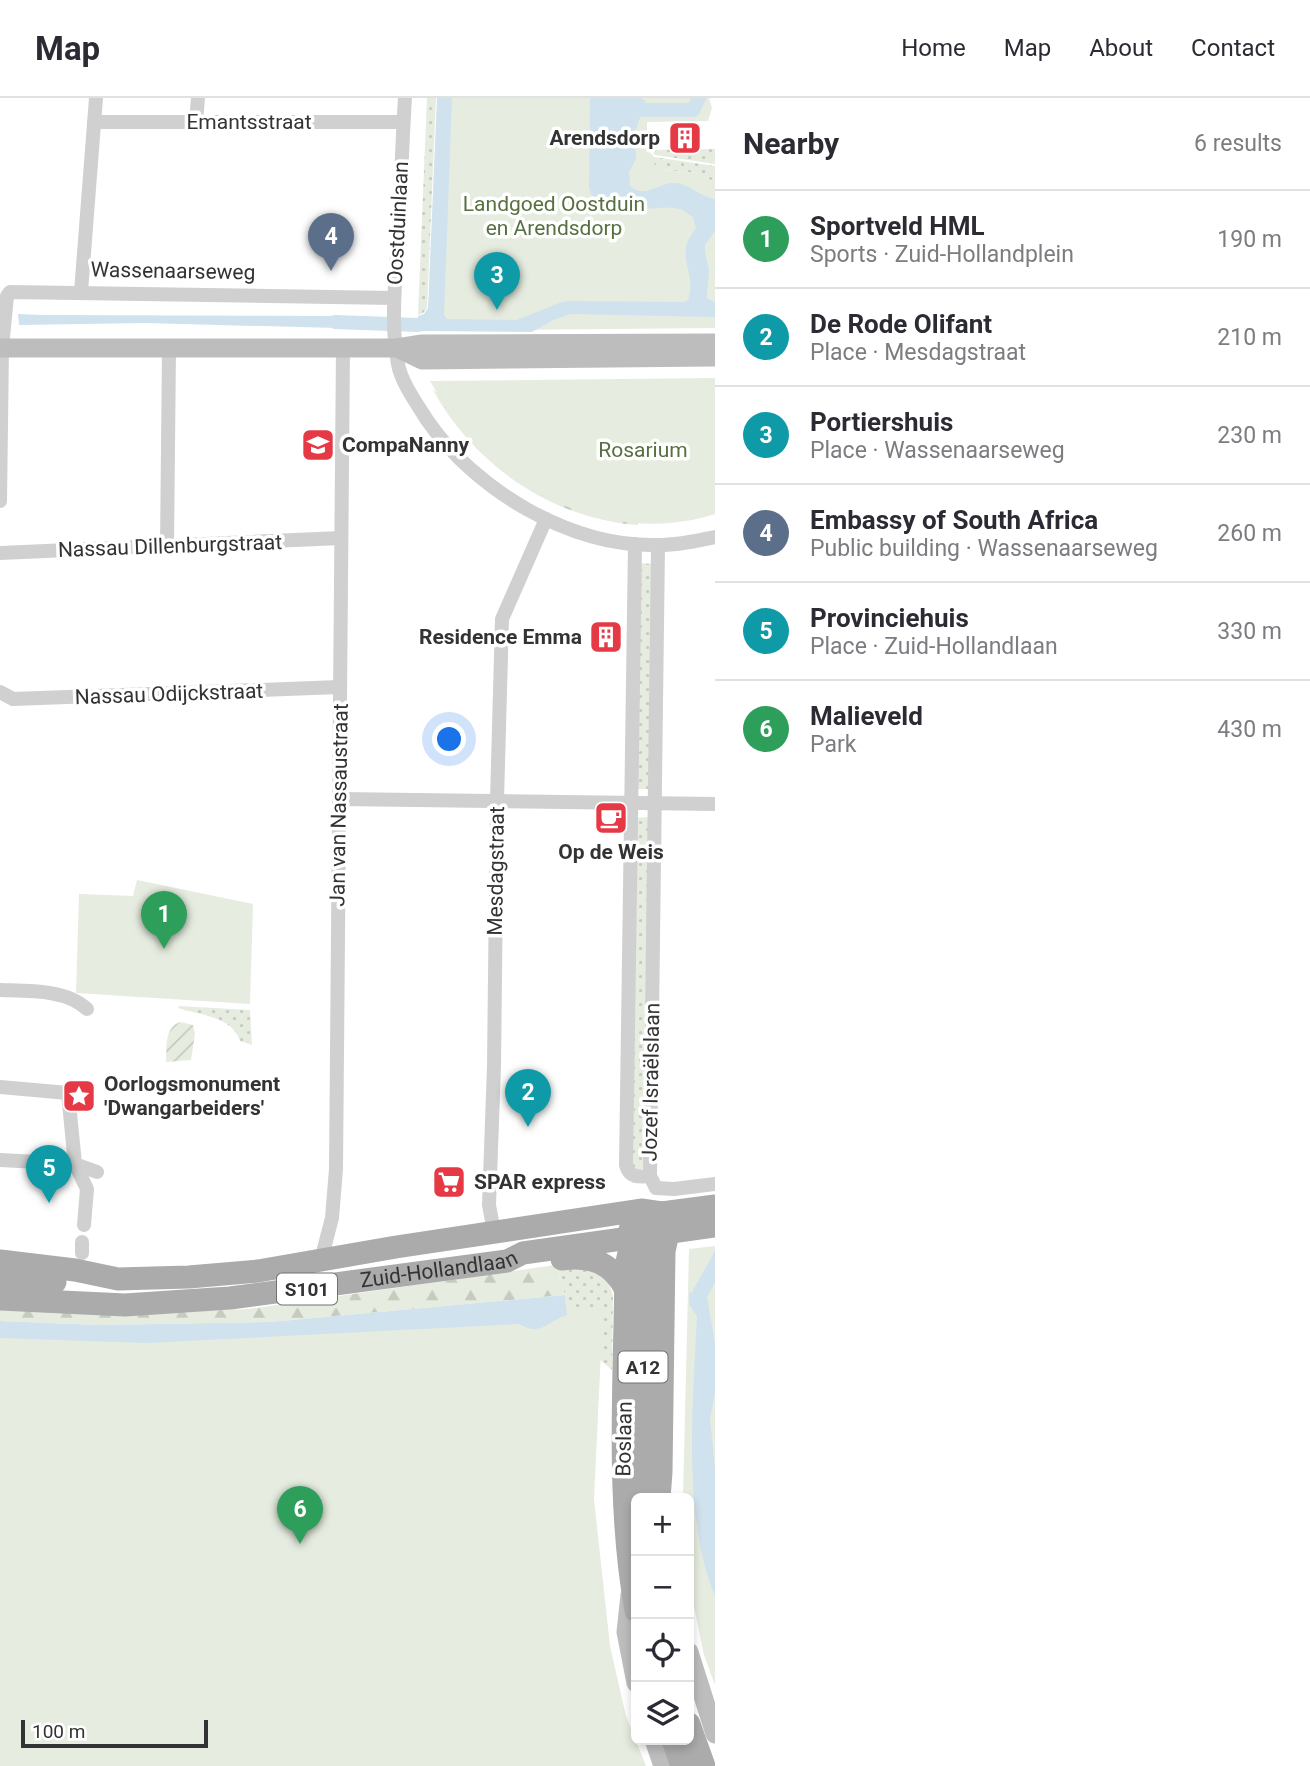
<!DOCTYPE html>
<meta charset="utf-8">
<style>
body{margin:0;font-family:Roboto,sans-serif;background:#f7f7f7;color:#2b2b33}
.controls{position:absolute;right:21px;bottom:21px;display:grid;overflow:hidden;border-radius:10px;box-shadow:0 4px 10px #0003}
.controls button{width:63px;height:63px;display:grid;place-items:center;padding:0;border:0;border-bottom:2px solid #e1e1e2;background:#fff;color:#2b2b33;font:35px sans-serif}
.scale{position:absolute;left:21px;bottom:18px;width:187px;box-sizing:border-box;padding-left:7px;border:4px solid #333;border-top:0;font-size:19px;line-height:24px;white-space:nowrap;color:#333;-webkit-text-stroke:5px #fff;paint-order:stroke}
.you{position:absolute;left:450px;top:642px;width:24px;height:24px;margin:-18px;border:5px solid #fff;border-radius:50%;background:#1a73e8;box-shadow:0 0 0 10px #1a73e833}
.badge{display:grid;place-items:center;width:46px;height:46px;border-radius:50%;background:#2563eb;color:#fff;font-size:23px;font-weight:700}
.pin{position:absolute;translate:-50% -58px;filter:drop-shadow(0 2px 4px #0008)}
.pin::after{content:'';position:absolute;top:37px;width:24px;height:21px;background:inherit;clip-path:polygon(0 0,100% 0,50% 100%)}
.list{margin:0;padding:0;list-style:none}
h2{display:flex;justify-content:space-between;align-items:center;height:91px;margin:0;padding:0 28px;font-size:30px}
h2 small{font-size:23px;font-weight:400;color:#7c7c81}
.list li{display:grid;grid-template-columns:46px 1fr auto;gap:21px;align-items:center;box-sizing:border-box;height:98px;padding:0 28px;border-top:2px solid #e1e1e2}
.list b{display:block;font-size:26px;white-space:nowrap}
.list p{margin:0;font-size:23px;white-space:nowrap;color:#7c7c81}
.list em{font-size:23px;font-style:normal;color:#7c7c81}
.icon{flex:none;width:38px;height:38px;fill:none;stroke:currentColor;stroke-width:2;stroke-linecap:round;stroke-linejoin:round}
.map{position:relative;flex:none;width:715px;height:1668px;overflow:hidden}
header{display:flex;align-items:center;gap:42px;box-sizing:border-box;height:98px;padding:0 35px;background:#fff;border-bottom:2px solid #e1e1e2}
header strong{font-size:33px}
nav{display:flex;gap:38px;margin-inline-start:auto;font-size:24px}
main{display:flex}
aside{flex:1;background:#fff}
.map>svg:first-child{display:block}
.grass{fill:url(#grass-dots)}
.forest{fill:url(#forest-firs)}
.park{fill:#e6ecdf}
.garden{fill:url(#garden-furrows)}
.water{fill:#cfe2ee}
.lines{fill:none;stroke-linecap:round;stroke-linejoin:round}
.canal{stroke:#cfe2ee;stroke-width:14}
.street{stroke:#d0d0d0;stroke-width:14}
.secondary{stroke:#bdbdbd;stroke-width:19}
.primary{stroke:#ababab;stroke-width:23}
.labels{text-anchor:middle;stroke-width:7;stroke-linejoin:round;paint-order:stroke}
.shield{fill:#fff;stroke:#707070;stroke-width:2}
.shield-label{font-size:19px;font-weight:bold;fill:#333}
.street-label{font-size:21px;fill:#333;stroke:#fff}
.poi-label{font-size:21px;font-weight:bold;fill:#333;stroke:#fff;text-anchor:start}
.park-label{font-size:21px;fill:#56703f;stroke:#fff}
</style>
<header>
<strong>Map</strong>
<nav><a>Home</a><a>Map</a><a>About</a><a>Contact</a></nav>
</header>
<main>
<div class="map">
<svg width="715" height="1668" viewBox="0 0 715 1668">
<defs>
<pattern id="grass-dots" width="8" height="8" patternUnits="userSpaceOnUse" patternTransform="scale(1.75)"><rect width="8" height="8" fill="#e6ecdf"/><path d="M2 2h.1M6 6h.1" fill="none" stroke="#c6cbc0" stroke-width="1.8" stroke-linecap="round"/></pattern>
<pattern id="forest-firs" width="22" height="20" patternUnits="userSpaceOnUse" patternTransform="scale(1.75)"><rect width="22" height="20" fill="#e6ecdf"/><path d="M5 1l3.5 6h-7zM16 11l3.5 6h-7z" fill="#c6cbc0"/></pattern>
<pattern id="garden-furrows" width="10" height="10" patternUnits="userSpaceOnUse" patternTransform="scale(1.75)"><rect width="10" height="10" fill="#e6ecdf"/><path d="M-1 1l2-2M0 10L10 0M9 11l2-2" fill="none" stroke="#c6cbc0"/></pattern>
</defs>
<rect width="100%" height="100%" fill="#fff"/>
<g class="grass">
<polygon points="427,0 436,0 427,210 423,215 418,217"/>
<polygon points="715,51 715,66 655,57 651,52"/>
<polygon points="654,59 715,68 715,84 696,75 661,72 654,66"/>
<polygon points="638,465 654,466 651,691 635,691"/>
<polygon points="651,719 645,1067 642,1071 633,1071 634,720"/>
<path d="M179,908L250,912L252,947L240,943C233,919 200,917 178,910Z"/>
<path d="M556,1167C580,1167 607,1170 613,1198L612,1272L598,1260L567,1218L565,1197Z"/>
</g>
<g class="forest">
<path d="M433,292L461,308L638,424V427C552,421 474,367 433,292Z"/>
<polygon points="556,1167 565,1197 270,1224 99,1227 0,1223 0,1211 177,1214 248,1211"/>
</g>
<g class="park">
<polygon points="445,0 709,0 712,10 708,23 647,24 647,50 654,59 654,66 661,72 696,75 715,84 715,230 418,233 418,221 436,212"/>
<path d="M715,280V416C626,445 527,406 466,337C452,321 441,301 430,283Z"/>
<polygon points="137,782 253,806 250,906 76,895 79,796 133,798"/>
<polygon points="715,1148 715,1587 704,1557 689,1484 689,1400 683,1400 689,1151"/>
<polygon points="558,1208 603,1211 594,1401 610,1548 626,1618 646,1668 0,1668 0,1231 217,1233"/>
</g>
<path class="garden" d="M180,924L193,927L195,936L191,962L166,964C167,949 164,930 180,924Z"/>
<g class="water">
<path d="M437,0H452L444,217L447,221L517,222L562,204L569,203L684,204L688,202C696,182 681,163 687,145C689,140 693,134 696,130L693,119C688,116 684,112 679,111C652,105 599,126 589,90L590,0H641L645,3L635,35L636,61L629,74L630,88C644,101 657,86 673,85C687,84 700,99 715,101V133L705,147V154L709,172L707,200L715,204V219L571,216L553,222L532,234L418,233V218L424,216L428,210Z"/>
<polygon points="18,216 43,217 357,218 348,230 338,230 145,225 19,227"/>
<path d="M715,1153V1184L707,1199L715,1245V1294L710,1321L715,1370V1498C682,1419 693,1303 697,1218L690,1208L689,1195L692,1194Z"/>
<path d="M565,1197L567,1217C547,1223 542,1239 519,1226L147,1245L0,1240V1223L99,1227L270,1224Z"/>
</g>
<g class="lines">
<g class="canal">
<polyline points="630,20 633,12 693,12 699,0"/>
<polyline points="335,224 418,227 437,223"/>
</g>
<g class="street">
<path d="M405,0C402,46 401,92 398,138C396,179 390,225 398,266C401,284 417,306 427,322C475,392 570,449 657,447C677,447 696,443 715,439"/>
<polyline points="94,24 403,24"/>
<polyline points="196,24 198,0"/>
<polyline points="81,194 96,0"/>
<polyline points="0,403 2,250 7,198 10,194 394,200"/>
<path d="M635,446L626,1067C629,1080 639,1079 650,1078"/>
<polyline points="167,448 169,250"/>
<polyline points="658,448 650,1078 656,1090 674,1091 715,1086"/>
<polyline points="0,455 341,440"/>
<polyline points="0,594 13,601 340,589"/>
<polyline points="339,701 715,706"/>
<path d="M0,892C27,893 66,891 87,911"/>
<polyline points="0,989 68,995 75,1066 97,1074"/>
<polyline points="0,1062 75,1066 87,1091 84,1127"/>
<polyline points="494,1134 489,1107 494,968 497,702 502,521 546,421"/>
<polyline points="82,1155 82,1144"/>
<polyline points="321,1162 332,1120 336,1071 343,250"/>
</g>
<g class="secondary">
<polyline points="0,250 397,250 422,246 715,245"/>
<polyline points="397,250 422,262 715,259"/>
<polyline points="630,1497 626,1534 636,1585"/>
<polyline points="689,1554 715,1636"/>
<polyline points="654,1642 663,1668"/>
</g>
<g class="primary">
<polyline points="630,1132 642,1145 645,1164 643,1400"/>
<path d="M562,1161C590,1157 612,1164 626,1192"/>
<polyline points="0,1163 75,1172 118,1181 189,1179 258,1173 396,1149 641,1112 662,1115 715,1108"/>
<polyline points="0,1180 55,1184"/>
<path id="s1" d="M0,1201L125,1207L230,1200L507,1163L523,1155L715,1128"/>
<polyline points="659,1400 661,1374 664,1153 668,1135"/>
<path d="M636,1513C616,1400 625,1283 626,1168L630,1151L645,1133"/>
<polyline points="689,1626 704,1668"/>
<polyline points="673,1642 682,1668"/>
</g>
</g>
<defs>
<symbol id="building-square" viewBox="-11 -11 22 22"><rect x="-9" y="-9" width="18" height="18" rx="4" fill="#e63946" stroke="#fff"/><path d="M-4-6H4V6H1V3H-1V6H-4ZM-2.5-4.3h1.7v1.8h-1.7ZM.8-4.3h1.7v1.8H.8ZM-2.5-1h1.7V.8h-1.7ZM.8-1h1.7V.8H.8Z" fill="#fff"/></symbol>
<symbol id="school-square" viewBox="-11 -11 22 22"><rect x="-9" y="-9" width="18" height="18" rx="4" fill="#e63946" stroke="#fff"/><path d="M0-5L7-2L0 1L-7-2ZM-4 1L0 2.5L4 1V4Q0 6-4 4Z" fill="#fff"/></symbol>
<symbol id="cafe-square" viewBox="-11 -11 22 22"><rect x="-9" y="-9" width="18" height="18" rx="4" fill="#e63946" stroke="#fff"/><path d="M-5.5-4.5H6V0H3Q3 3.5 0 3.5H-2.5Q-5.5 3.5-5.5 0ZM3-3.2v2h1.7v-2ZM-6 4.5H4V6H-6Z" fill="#fff"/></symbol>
<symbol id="sight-square" viewBox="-11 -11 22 22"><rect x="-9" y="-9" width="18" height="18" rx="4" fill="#e63946" stroke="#fff"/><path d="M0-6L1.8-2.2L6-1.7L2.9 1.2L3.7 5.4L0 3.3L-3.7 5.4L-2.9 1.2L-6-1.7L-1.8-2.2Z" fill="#fff"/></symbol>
<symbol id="supermarket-square" viewBox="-11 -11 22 22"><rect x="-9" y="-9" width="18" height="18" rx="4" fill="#e63946" stroke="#fff"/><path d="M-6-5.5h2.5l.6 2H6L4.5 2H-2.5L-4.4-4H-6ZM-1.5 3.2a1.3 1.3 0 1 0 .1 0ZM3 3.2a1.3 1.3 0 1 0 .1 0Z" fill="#fff"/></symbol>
</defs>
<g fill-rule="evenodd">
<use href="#building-square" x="666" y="21" width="38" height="38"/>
<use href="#school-square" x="299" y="328" width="38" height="38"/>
<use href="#building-square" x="587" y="520" width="38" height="38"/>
<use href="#cafe-square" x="592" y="701" width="38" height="38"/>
<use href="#sight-square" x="60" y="979" width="38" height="38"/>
<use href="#supermarket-square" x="430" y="1065" width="38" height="38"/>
</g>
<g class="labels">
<g class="shield">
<rect x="277" y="1175.5" width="60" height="31" rx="5"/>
<rect x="618.5" y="1253.5" width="49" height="31" rx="5"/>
</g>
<g class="shield-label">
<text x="307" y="1198">S101</text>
<text x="643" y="1276">A12</text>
</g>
<g class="street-label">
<text x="249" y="31">Emantsstraat</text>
<text transform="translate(398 125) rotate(-87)" y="7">Oostduinlaan</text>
<text transform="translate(173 173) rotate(1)" y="7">Wassenaarseweg</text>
<text transform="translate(170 448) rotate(-2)" y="7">Nassau Dillenburgstraat</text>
<text transform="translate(169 596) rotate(-2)" y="7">Nassau Odijckstraat</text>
<text transform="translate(339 707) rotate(-89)" y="7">Jan van Nassaustraat</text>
<text transform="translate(496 773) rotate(-89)" y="7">Mesdagstraat</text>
<text transform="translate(651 984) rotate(-89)" y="7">Jozef Israëlslaan</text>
<text dy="7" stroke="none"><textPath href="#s1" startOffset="441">Zuid-Hollandlaan</textPath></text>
<text transform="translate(624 1341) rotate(-89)" y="7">Boslaan</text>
</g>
<g class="poi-label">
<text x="660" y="47" text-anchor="end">Arendsdorp</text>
<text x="342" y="354">CompaNanny</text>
<text x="582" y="546" text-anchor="end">Residence Emma</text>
<text x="611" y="761" text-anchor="middle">Op de Weis</text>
<text x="104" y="993">Oorlogsmonument<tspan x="104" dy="24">'Dwangarbeiders'</tspan></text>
<text x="474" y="1091">SPAR express</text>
</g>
<g class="park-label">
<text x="554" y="113">Landgoed Oostduin<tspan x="554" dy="24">en Arendsdorp</tspan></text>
<text x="643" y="359">Rosarium</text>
</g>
</g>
</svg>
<div class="controls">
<button>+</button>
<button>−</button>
<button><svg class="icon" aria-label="locate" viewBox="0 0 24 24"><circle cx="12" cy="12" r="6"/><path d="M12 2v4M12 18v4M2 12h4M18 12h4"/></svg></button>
<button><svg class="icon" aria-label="layers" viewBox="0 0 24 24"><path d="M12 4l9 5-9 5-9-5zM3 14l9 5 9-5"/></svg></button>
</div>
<div class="scale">100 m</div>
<div class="you"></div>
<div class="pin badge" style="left:164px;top:851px;background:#2e9e5b">1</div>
<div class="pin badge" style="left:528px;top:1029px;background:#0f9aa8">2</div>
<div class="pin badge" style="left:497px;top:212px;background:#0f9aa8">3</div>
<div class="pin badge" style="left:331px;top:173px;background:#5c6f8a">4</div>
<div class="pin badge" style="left:49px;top:1105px;background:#0f9aa8">5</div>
<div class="pin badge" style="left:300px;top:1446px;background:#2e9e5b">6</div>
</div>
<aside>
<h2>Nearby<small>6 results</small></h2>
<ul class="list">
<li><span class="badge" style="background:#2e9e5b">1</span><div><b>Sportveld HML</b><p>Sports · Zuid-Hollandplein</p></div><em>190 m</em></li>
<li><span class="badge" style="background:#0f9aa8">2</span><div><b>De Rode Olifant</b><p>Place · Mesdagstraat</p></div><em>210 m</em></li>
<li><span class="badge" style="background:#0f9aa8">3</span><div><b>Portiershuis</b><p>Place · Wassenaarseweg</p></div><em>230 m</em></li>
<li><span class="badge" style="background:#5c6f8a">4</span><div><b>Embassy of South Africa</b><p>Public building · Wassenaarseweg</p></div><em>260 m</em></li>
<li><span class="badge" style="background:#0f9aa8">5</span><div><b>Provinciehuis</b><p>Place · Zuid-Hollandlaan</p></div><em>330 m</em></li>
<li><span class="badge" style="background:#2e9e5b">6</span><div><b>Malieveld</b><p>Park</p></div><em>430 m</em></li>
</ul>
</aside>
</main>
